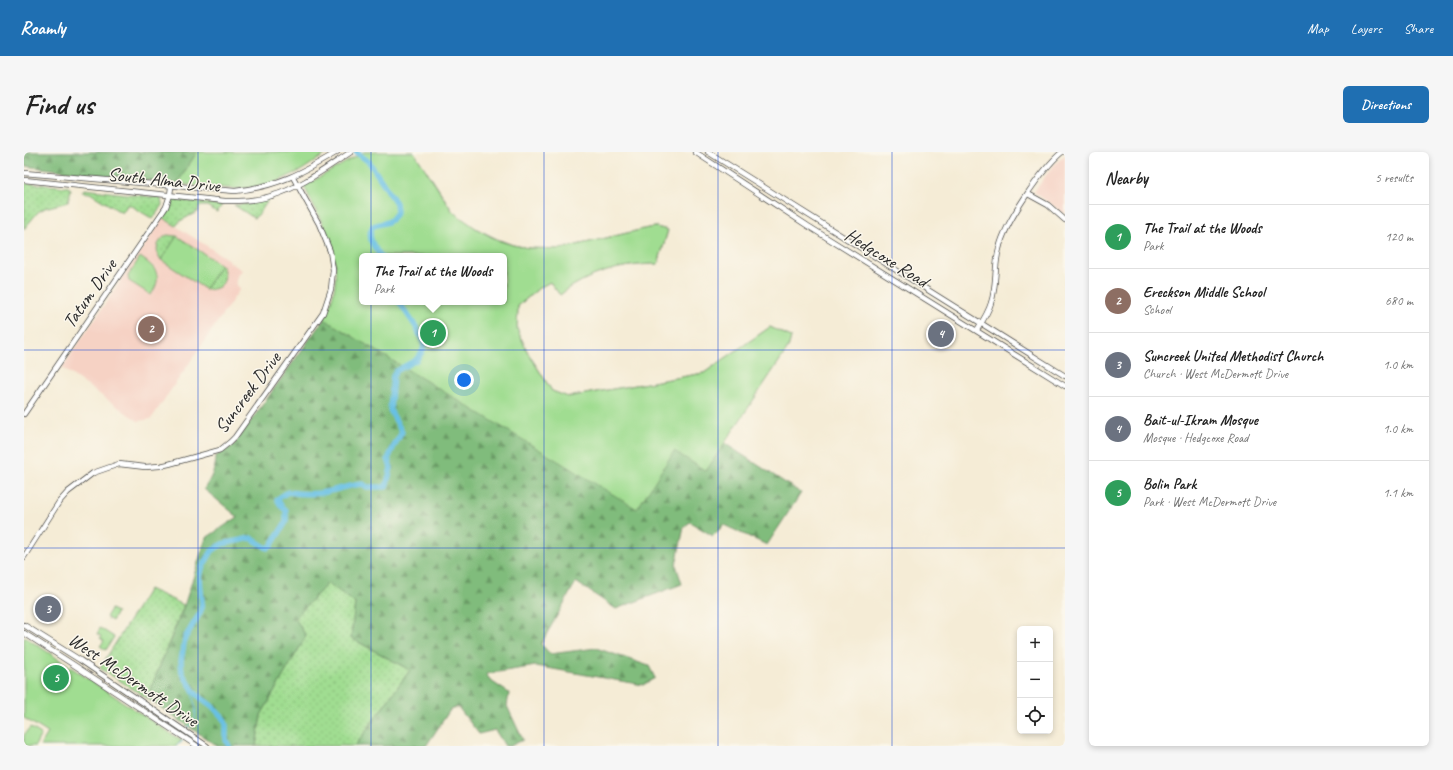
<!DOCTYPE html>
<meta charset="utf-8">
<style>
body{margin:0;font-family:Caveat,sans-serif;background:#f6f6f6;color:#222}
.controls{position:absolute;right:12px;bottom:12px;display:grid;overflow:hidden;border-radius:6px;box-shadow:0 2px 6px #0003}
.controls button{width:36px;height:36px;display:grid;place-items:center;padding:0;border:0;border-bottom:1px solid #e0e0e0;background:#fff;color:#222;font:20px sans-serif}
.you{position:absolute;left:440px;top:228px;width:14px;height:14px;margin:-10px;border:3px solid #fff;border-radius:50%;background:#1a73e8;box-shadow:0 0 0 6px #1a73e833}
.badge{display:grid;place-items:center;width:26px;height:26px;border-radius:50%;background:#1f6fb2;color:#fff;font-size:13px;font-weight:700}
.pin{position:absolute;translate:-50% -50%;border:2px solid #fff;box-shadow:0 1px 4px #0006}
.popup{position:absolute;left:335px;top:101px;width:148px;height:52px;box-sizing:border-box;display:grid;place-content:center;border-radius:6px;background:#fff;filter:drop-shadow(0 1px 3px #0005);font-size:13px;white-space:nowrap;color:#767676}
.popup b{font-size:15px;color:#222}
.popup::after{content:'';position:absolute;left:50%;top:100%;margin-left:-8px;border:8px solid transparent;border-top-color:#fff}
.list{margin:0;padding:0;list-style:none}
h2{display:flex;justify-content:space-between;align-items:center;height:52px;margin:0;padding:0 16px;font-size:17px}
h2 small{font-size:13px;font-weight:400;color:#767676}
.list li{display:grid;grid-template-columns:26px 1fr auto;gap:12px;align-items:center;box-sizing:border-box;height:64px;padding:0 16px;border-top:1px solid #e0e0e0}
.list b{display:block;font-size:15px;white-space:nowrap}
.list p{margin:0;font-size:13px;white-space:nowrap;color:#767676}
.list em{font-size:13px;font-style:normal;color:#767676}
.icon{flex:none;width:22px;height:22px;fill:none;stroke:currentColor;stroke-width:2;stroke-linecap:round;stroke-linejoin:round}
.map{position:relative;flex:none;width:1041px;height:594px;overflow:hidden;border-radius:6px}
header{display:flex;align-items:center;gap:24px;box-sizing:border-box;height:56px;padding:0 20px;background:#1f6fb2;color:#fff}
header strong{font-size:19px}
nav{display:flex;gap:22px;margin-inline-start:auto;font-size:14px}
.intro{display:flex;align-items:center;justify-content:space-between;box-sizing:border-box;height:96px;padding:0 24px}
h1{margin:0;font-size:28px}
.button{padding:10px 18px;border-radius:6px;background:#1f6fb2;color:#fff;font-size:14px;font-weight:700}
main{display:flex;gap:24px;padding:0 24px}
aside{flex:1;background:#fff;border-radius:6px;box-shadow:0 2px 6px #0003}
.map>svg:first-child{display:block}
.built{fill:#f6d2c4}
.grass{fill:url(#grass-dots);stroke:#66845e}
.forest{fill:url(#forest-firs);stroke:#567453}
.park{fill:#a0dd91;stroke:#66845e;fill-rule:evenodd}
.lines{fill:none;stroke-linecap:round;stroke-linejoin:round}
.stream{stroke:#67c0e4;stroke-width:1}
.river{stroke:#67c0e4;stroke-width:5.5}
.secondary-casing{stroke:#494845;stroke-width:6}
.secondary{stroke:#fff;stroke-width:4.5}
.grid{fill:none;stroke:#1d4ed8;stroke-width:1;stroke-opacity:0.55}
.labels{text-anchor:middle;stroke-width:3;stroke-linejoin:round;paint-order:stroke}
.street-label{font-size:19px;fill:#2b2b2b;stroke:#fbf7ec}
</style>
<header>
<strong>Roamly</strong>
<nav><a>Map</a><a>Layers</a><a>Share</a></nav>
</header>
<div class="intro"><h1>Find us</h1><a class="button">Directions</a></div>
<main>
<div class="map">
<svg width="1041" height="594" viewBox="0 0 1041 594">
<defs>
<pattern id="grass-dots" width="8" height="8" patternUnits="userSpaceOnUse"><rect width="8" height="8" fill="#a0dd91"/><path d="M2 2h.1M6 6h.1" fill="none" stroke="#8abe7d" stroke-width="1.8" stroke-linecap="round"/></pattern>
<pattern id="forest-firs" width="22" height="20" patternUnits="userSpaceOnUse"><rect width="22" height="20" fill="#80bc7b"/><path d="M5 1l3.5 6h-7zM16 11l3.5 6h-7z" fill="#699965"/></pattern>
</defs>
<rect width="100%" height="100%" fill="#fbf7ec"/>
<filter id="ink" filterUnits="userSpaceOnUse"><feTurbulence type="fractalNoise" baseFrequency=".025" numOctaves="2"/><feDisplacementMap in="SourceGraphic" scale="8" xChannelSelector="R" yChannelSelector="G"/><feConvolveMatrix kernelMatrix="1 2 1 2 8 2 1 2 1" color-interpolation-filters="sRGB"/></filter>
<filter id="wash" filterUnits="userSpaceOnUse"><feTurbulence type="fractalNoise" baseFrequency=".012" numOctaves="4" result="noise"/><feDisplacementMap in="SourceGraphic" scale="16" xChannelSelector="R" yChannelSelector="G"/><feGaussianBlur stdDeviation="0.9" result="paint"/><feColorMatrix in="noise" values="0 0 0 0 0 0 0 0 0 0 0 0 0 0 0 0 0 1.4 0 .05"/><feComposite in="paint" operator="in"/></filter>
<g filter="url(#wash)">
<rect width="100%" height="100%" fill="#f5ecd6"/>
<g class="built">
<polygon points="1041,3 1041,62 1010,40 1025,19 1032,11"/>
<polygon points="139,66 205,108 204,109 218,118 212,127 213,133 216,137 127,267 114,269 38,216"/>
</g>
<g class="grass">
<polygon points="0,31 44,35 47,37 44,50 21,56 14,60 0,77"/>
<polygon points="60,37 137,46 138,53 129,67 104,52 98,61 66,41 58,40"/>
<polygon points="246,46 234,63 230,66 210,53 231,51"/>
<polygon points="150,48 198,53 193,60 183,54 176,54 173,60 156,69 152,74 139,66 144,60"/>
<path d="M143,83L153,84L137,108C130,98 133,89 143,83Z"/>
<path d="M197,113C206,126 198,140 181,137Z"/>
<polygon points="304,430 331,451 327,486 386,518 331,594 232,594 237,563 282,484 270,466"/>
<polygon points="125,437 160,453 123,546 76,516"/>
</g>
<g class="forest">
<polygon points="0,0 173,0 153,32 0,14"/>
<path d="M340,0L403,19L429,60L441,69L453,77L473,87L489,93L505,96L536,97L624,76L632,75L644,78L634,112C599,112 563,121 536,143L526,130L515,136L494,154L493,177L504,201L528,239L544,245L680,221L746,175L767,185L764,196L700,291L777,341L743,393L700,373L689,384L666,370L660,375L652,413L658,432L592,457L552,430L517,492L526,502L572,496L625,514L631,526L619,533L512,514L462,522L467,529L485,541L483,554L499,588L486,594H481L471,578L455,582L434,555L426,558L402,594H331L386,518L327,486L331,451L304,431L271,466L282,484L237,563L232,594H193L123,546L160,454L182,386L214,365L180,337C187,326 192,317 192,304L209,294L300,167L338,117V150H480V104H338L334,79Z"/>
</g>
<g class="park">
<polygon points="173,0 305,0 278,18 246,33 214,37 153,32"/>
<path d="M340,0H390L429,60L453,77L473,88L489,93L505,96L536,97L624,76L632,75L644,78L634,112C599,112 563,121 536,143L526,130L515,136L494,154L493,177L504,201L528,239L544,245L680,221L746,175L767,185L764,196L682,319L650,299L613,357L300,167C326,114 303,83 280,34ZM338,104H480V150H338Z"/>
<polygon points="153,84 197,113 181,137 137,108"/>
<path d="M116,105C133,116 139,124 127,143L105,129L104,124Z"/>
<polygon points="87,457 93,460 88,469 82,465"/>
<polygon points="76,476 90,485 82,498 76,494 80,489 76,486 77,484 73,482"/>
<polygon points="1,485 158,589 150,594 16,594 24,581 0,566 0,487"/>
<polygon points="6,575 17,582 11,594 4,594 0,592 0,583"/>
</g>
<g class="lines">
<g class="stream">
<polyline points="0,1 1,0"/>
<polyline points="162,577 171,568 172,557 165,531"/>
<polyline points="152,594 158,590 158,588"/>
</g>
<g class="river">
<path d="M332,0L345,10L372,51L373,60L368,67L364,70L349,74C342,84 350,96 357,104"/>
<path d="M205,594L202,588V573L200,567L188,554L172,542L158,521L157,509L161,486L176,461L178,451L176,426L178,416L188,399L198,392L227,386L243,396L247,394L262,370V358L258,355L253,347L264,340C277,342 290,343 302,340C315,337 326,333 339,332L343,335H362L367,316L364,307L370,294L378,280L366,258L369,224L372,219L392,208L398,200L400,195L399,190L392,175L375,150"/>
</g>
</g>
</g>
<g filter="url(#ink)">
<g class="lines">
<defs>
<g id="secondary">
<polyline points="671,0 784,74 1041,234"/>
<polyline points="684,0 1041,224"/>
<path d="M0,21L211,39C252,35 278,21 313,0"/>
<path d="M0,28L201,49C216,49 232,49 247,44C276,36 302,16 327,0"/>
<polyline points="1004,42 1024,53 1041,68"/>
<path d="M953,178C958,170 964,161 967,151C973,134 970,114 975,97C981,70 1018,17 1038,0"/>
<polyline points="0,262 142,55 146,43 147,35"/>
<polyline points="0,405 35,350 44,340 69,321 95,312 121,315 136,314 145,312 196,298 206,290 211,285 299,161 307,137 309,118 306,99 295,72 269,25"/>
<polyline points="0,473 56,508 183,594"/>
<polyline points="0,481 50,513 173,594"/>
</g>
</defs>
<use href="#secondary" class="secondary-casing"/>
<use href="#secondary" class="secondary"/>
</g>
</g>
<path class="grid" d="M174,0V594M347,0V594M520,0V594M694,0V594M868,0V594M0,198H1041M0,396H1041"/>
<g class="labels">
<g class="street-label">
<text transform="translate(140 27) rotate(6)" y="7">South Alma Drive</text>
<text transform="translate(863 105) rotate(32)" y="7">Hedgcoxe Road</text>
<text transform="translate(65 141) rotate(-55)" y="7">Tatum Drive</text>
<text transform="translate(223 240) rotate(-53)" y="7">Suncreek Drive</text>
<text transform="translate(110 527) rotate(34)" y="7">West McDermott Drive</text>
</g>
</g>
</svg>
<div class="controls">
<button>+</button>
<button>−</button>
<button><svg class="icon" aria-label="locate" viewBox="0 0 24 24"><circle cx="12" cy="12" r="6"/><path d="M12 2v4M12 18v4M2 12h4M18 12h4"/></svg></button>
</div>
<div class="you"></div>
<div class="pin badge" style="left:409px;top:181px;background:#2e9e5b">1</div>
<div class="popup"><b>The Trail at the Woods</b>Park</div>
<div class="pin badge" style="left:127px;top:177px;background:#8d6e63">2</div>
<div class="pin badge" style="left:24px;top:457px;background:#6b7280">3</div>
<div class="pin badge" style="left:917px;top:182px;background:#6b7280">4</div>
<div class="pin badge" style="left:32px;top:526px;background:#2e9e5b">5</div>
</div>
<aside>
<h2>Nearby<small>5 results</small></h2>
<ul class="list">
<li><span class="badge" style="background:#2e9e5b">1</span><div><b>The Trail at the Woods</b><p>Park</p></div><em>120 m</em></li>
<li><span class="badge" style="background:#8d6e63">2</span><div><b>Ereckson Middle School</b><p>School</p></div><em>680 m</em></li>
<li><span class="badge" style="background:#6b7280">3</span><div><b>Suncreek United Methodist Church</b><p>Church · West McDermott Drive</p></div><em>1.0 km</em></li>
<li><span class="badge" style="background:#6b7280">4</span><div><b>Bait-ul-Ikram Mosque</b><p>Mosque · Hedgcoxe Road</p></div><em>1.0 km</em></li>
<li><span class="badge" style="background:#2e9e5b">5</span><div><b>Bolin Park</b><p>Park · West McDermott Drive</p></div><em>1.1 km</em></li>
</ul>
</aside>
</main>
